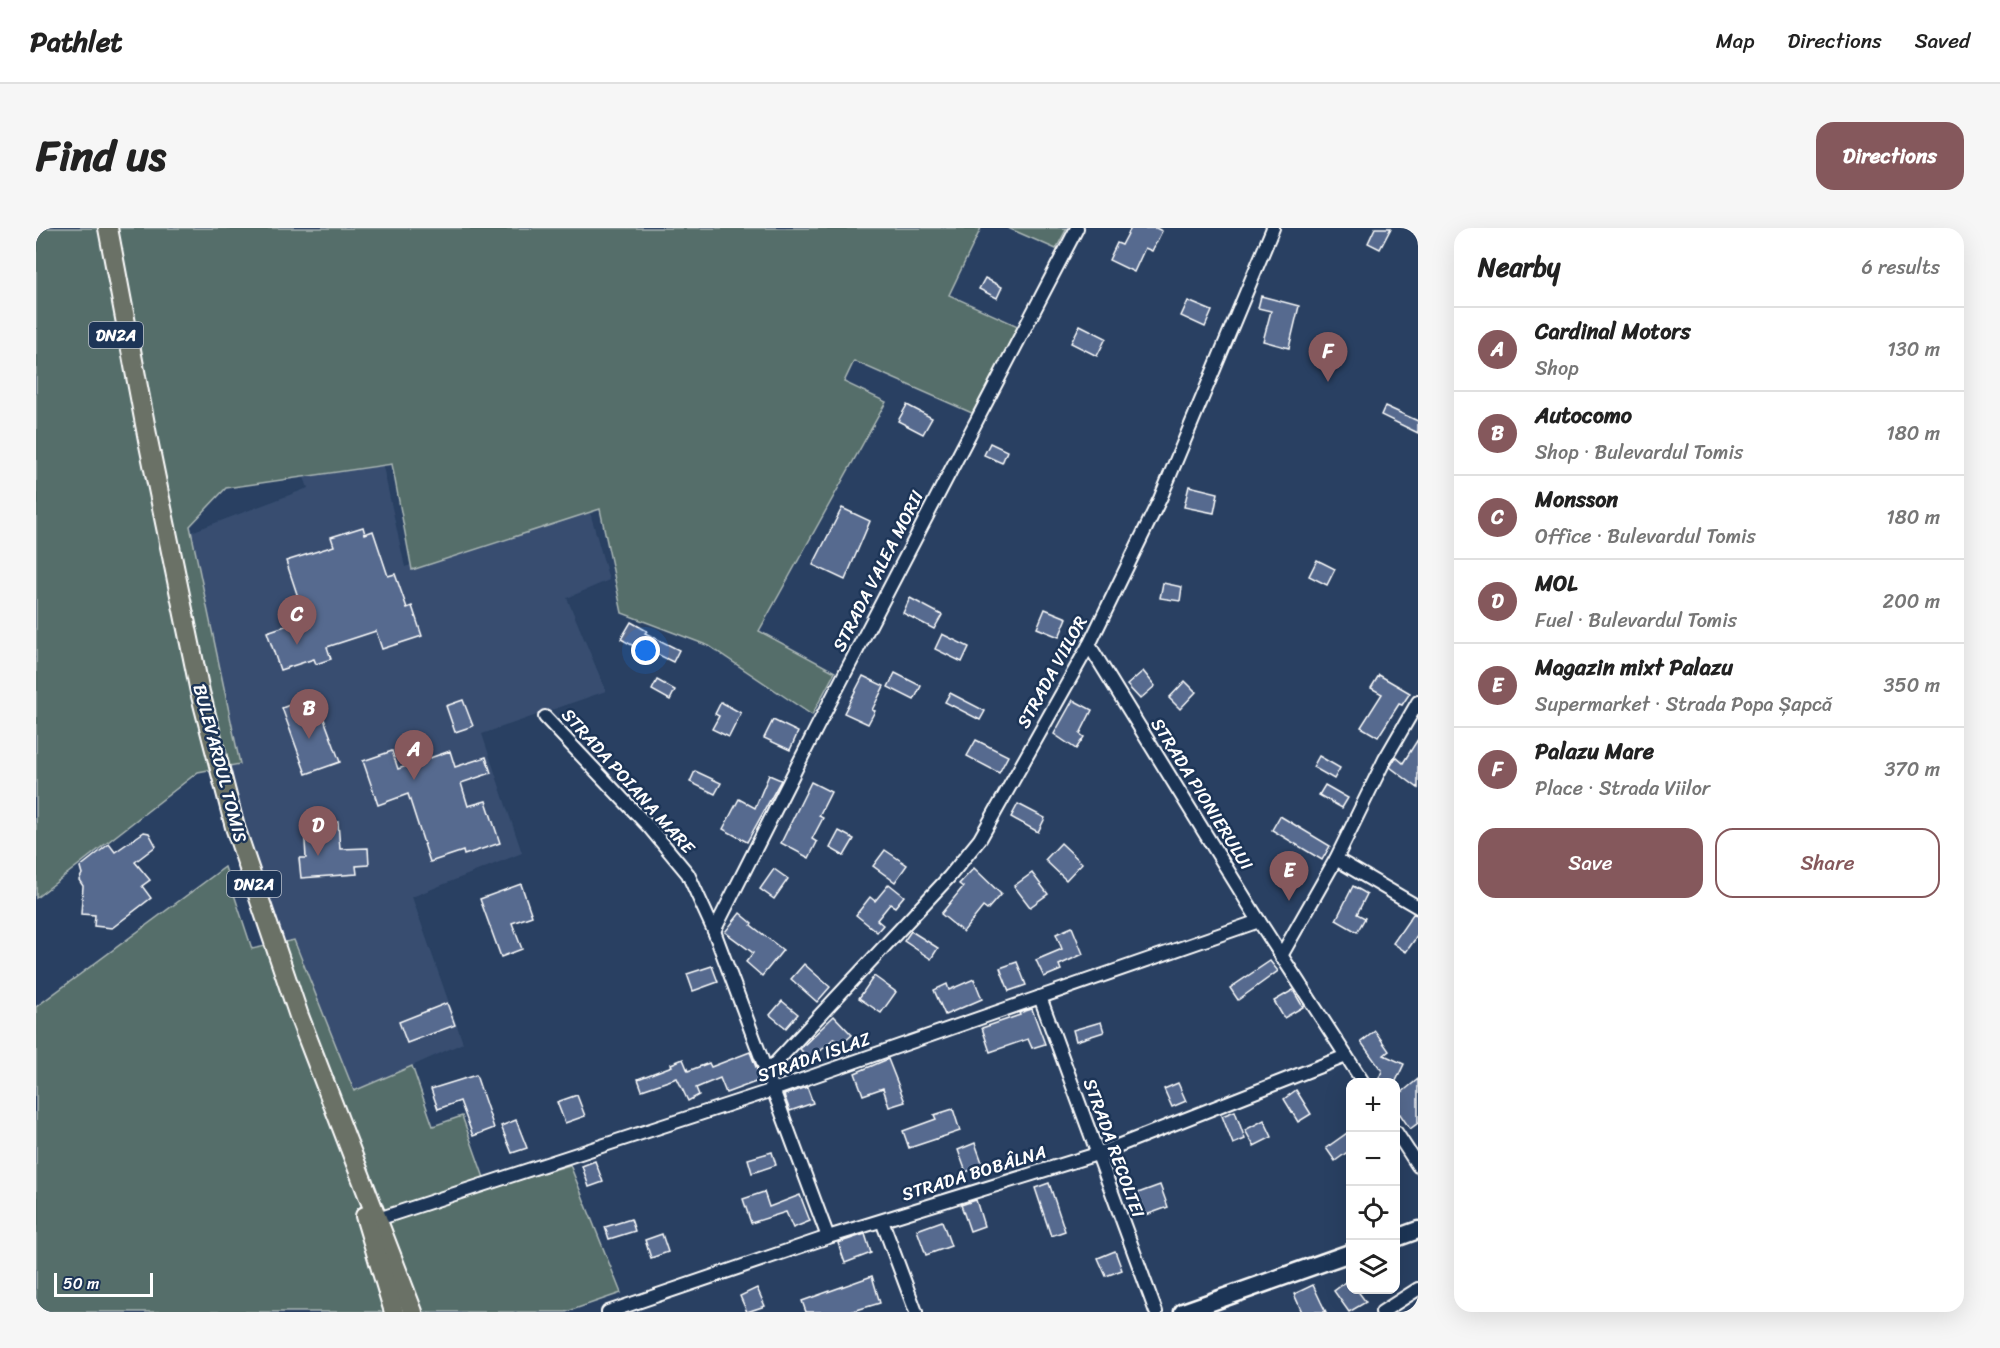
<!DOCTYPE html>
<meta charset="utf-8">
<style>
body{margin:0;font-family:Sriracha,sans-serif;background:#f6f6f6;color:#222}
.controls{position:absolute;right:18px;bottom:18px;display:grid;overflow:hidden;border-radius:12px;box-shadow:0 6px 24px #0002}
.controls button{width:54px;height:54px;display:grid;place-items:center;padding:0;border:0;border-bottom:2px solid #e0e0e0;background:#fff;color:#222;font:30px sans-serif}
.scale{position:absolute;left:18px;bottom:15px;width:99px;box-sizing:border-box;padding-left:6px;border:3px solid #fff;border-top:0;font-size:16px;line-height:21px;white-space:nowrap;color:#fff;-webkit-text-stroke:4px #1d3557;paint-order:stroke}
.you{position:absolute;left:610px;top:423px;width:21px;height:21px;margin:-15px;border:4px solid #fff;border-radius:50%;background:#1a73e8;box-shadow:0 0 0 9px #1a73e833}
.badge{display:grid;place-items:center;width:39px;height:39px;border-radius:50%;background:#85585c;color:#fff;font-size:20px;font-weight:700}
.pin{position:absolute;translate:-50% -50px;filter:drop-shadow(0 2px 3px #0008)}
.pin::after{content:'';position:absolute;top:32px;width:21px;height:18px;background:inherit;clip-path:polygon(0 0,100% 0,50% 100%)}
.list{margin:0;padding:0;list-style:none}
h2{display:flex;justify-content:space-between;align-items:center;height:78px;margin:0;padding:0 24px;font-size:26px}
h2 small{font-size:20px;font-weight:400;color:#767676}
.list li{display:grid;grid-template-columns:39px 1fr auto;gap:18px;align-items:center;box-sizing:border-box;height:84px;padding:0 24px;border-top:2px solid #e0e0e0}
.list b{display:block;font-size:22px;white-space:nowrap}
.list p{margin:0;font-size:20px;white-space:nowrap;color:#767676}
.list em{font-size:20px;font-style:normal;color:#767676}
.actions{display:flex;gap:12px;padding:18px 24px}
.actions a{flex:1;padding:14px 0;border:2px solid #85585c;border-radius:18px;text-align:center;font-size:21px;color:#85585c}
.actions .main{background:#85585c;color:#fff}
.icon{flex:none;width:33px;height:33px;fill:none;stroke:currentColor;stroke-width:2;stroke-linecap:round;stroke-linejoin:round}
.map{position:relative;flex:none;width:1382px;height:1084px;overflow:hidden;border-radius:18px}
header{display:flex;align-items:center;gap:36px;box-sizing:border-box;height:84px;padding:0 30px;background:#fff;border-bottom:2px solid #e0e0e0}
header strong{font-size:28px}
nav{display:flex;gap:33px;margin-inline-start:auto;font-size:21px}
.intro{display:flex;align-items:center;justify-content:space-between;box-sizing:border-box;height:144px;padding:0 36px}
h1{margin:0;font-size:42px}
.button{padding:15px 27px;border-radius:18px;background:#85585c;color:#fff;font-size:21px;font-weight:700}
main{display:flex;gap:36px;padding:0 36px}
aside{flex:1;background:#fff;border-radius:18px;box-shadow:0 6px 24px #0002}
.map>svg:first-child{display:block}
.built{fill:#374d70}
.green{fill:#556e6b;stroke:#aab6b5;stroke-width:1.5}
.building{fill:#576b8f;stroke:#fff;stroke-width:1.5}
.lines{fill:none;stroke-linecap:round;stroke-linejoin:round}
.street-casing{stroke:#fff;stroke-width:16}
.secondary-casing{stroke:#fff;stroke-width:21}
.primary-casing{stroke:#fff;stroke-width:22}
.street{stroke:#1d3557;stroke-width:12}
.secondary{stroke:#1d3557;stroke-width:16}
.primary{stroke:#6a7166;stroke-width:18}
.labels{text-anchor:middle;stroke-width:5;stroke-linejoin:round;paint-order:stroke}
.shield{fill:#1d3557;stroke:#bbc2cd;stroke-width:1.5}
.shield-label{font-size:16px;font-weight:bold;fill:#fff}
.street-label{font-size:18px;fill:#fff;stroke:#1d3557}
</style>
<header>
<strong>Pathlet</strong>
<nav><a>Map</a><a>Directions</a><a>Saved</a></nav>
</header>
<div class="intro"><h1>Find us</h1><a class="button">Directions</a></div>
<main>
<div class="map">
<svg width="1382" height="1084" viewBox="0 0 1382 1084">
<rect width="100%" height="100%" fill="#294062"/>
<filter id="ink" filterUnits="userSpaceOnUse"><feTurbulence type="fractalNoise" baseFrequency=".0167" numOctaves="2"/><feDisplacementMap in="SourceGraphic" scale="12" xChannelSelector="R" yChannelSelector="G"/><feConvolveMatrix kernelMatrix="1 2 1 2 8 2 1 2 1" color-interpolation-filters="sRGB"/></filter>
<g filter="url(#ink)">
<polygon class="built" points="346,234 369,339 552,277 573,352 531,370 570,463 446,506 486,625 376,669 427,815 318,864 258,713 247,715 193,538 204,536 155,304 272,260 268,249"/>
<g class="green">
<polygon points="0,0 945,0 913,67 984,99 936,185 818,133 808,154 850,174 723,403 799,444 776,487 673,418 586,385 564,281 376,342 356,236 190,260 154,298 204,536 162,544 0,670"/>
<polygon points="972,0 1031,0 1020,21"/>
<polygon points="189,639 216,721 258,712 318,863 376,838 397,898 426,888 452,961 534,937 585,1065 530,1084 0,1084 0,779"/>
</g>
<g class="building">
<polygon points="1095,0 1120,0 1126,3 1116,23 1109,20 1098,44 1073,32 1081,15 1086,17"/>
<polygon points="1339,0 1355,0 1344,21 1332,15"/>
<polygon points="949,50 966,59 961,70 943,61"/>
<polygon points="1225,68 1263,78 1253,120 1227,113 1235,83 1222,80"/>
<polygon points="1152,73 1176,83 1169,99 1145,88"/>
<polygon points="1044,97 1070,110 1061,128 1035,115"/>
<polygon points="871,177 896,190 887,206 862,193"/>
<polygon points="1349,178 1382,193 1382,205 1345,187"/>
<polygon points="954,215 971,223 966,235 948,227"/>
<polygon points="1153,258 1182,265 1178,285 1148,279"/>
<polygon points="806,280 834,293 809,352 777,337"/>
<polygon points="327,299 329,306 337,303 352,348 359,346 371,380 376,378 386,408 346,421 340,403 291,419 295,431 280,436 278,431 244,442 231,404 258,395 255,388 267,384 250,333 298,318 295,309"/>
<polygon points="1281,332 1299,341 1291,357 1273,348"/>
<polygon points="1127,355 1146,359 1144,373 1124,370"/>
<polygon points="874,370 906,387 898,401 867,385"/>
<polygon points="1009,381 1031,390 1023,409 1001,400"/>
<polygon points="595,394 611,403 609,405 643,422 637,434 603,417 601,420 585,411"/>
<polygon points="906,406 933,419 926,434 899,421"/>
<polygon points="1107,443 1119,458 1104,471 1091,457"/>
<polygon points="859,445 885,458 878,472 852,459"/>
<polygon points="1343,447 1374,465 1366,477 1363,476 1342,509 1325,499 1346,466 1335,460"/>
<polygon points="827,448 848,458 836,482 839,483 832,496 808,485"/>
<polygon points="621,452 639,462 634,472 616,462"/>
<polygon points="1149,453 1160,464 1144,481 1133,470"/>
<polygon points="914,465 949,483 944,492 909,474"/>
<polygon points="279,467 304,534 270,546 246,480"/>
<polygon points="427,472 437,498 419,504 410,478"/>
<polygon points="1037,472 1056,482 1044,506 1048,509 1040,521 1018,506"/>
<polygon points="685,474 705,485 693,509 676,501 683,488 679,486"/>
<polygon points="737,492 762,504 754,522 728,510"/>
<polygon points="1382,511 1382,560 1354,539 1360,529 1367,535"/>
<polygon points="940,512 972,528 963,545 931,528"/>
<polygon points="356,523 362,541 414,523 419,539 450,529 455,545 425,555 432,578 450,573 464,615 428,627 427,623 394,634 372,566 342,577 327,533"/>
<polygon points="1283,528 1304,540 1298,551 1277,539"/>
<polygon points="659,543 685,555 679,566 654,554"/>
<polygon points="733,547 745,552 711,614 687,601 703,571 719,580"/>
<polygon points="775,554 795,564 783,588 787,590 776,611 781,614 773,630 745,615"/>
<polygon points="1289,557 1312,570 1306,580 1283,567"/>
<polygon points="982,576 1009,590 1002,604 975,589"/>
<polygon points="1244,588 1294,618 1286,632 1236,602"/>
<polygon points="302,594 304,621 332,620 333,637 320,638 321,646 265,650 263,630 270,630 268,596"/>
<polygon points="803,603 818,611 808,628 794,620"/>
<polygon points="108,604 113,605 120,618 99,634 114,652 106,658 115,670 76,700 58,698 59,687 45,686 47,658 43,652 46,646 44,639 73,616 79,624"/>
<polygon points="1025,615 1046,635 1030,652 1009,632"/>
<polygon points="849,622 871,637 859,654 837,638"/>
<polygon points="938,640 965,666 951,682 947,679 927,704 905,686 927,659 923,656"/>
<polygon points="738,641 752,651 738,671 724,661"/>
<polygon points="996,645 1012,666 994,679 978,658"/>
<polygon points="485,656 496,688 476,695 486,721 465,729 444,671"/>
<polygon points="853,656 868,668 859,679 854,676 841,692 847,697 841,704 820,687 834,669 839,673"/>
<polygon points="1317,658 1331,666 1321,686 1329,690 1321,704 1300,692"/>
<polygon points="704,685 716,695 715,697 747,722 726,748 710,734 717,725 689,704"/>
<polygon points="1377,686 1382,687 1382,707 1370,724 1357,715"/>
<polygon points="1036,699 1047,726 1023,737 1025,742 1008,749 1000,732 1026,721 1020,706"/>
<polygon points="875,703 902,720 895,731 868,713"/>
<polygon points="1234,733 1242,743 1202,772 1194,760"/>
<polygon points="981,734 990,757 973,763 964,740"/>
<polygon points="768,736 794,759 781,774 755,751"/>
<polygon points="676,738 682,754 657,763 651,746"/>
<polygon points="838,748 860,764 845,785 823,770"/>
<polygon points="938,751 946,771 909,787 898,762 911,756 913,762"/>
<polygon points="1257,762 1267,779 1248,790 1238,773"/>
<polygon points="746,773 762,786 750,800 734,787"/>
<polygon points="411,775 419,797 371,815 363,794"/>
<polygon points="996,781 1009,816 996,820 992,811 954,824 946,800 984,787 983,785"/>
<polygon points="798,788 816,807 805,817 798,810 775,832 764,821"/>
<polygon points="1065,794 1068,804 1040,813 1037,802"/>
<polygon points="1339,803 1353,823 1348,827 1368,836 1359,855 1341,855 1346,843 1325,814"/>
<polygon points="714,824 725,852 690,865 684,850 660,860 663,867 652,873 641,850 606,862 602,851 636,838 635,836 647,831 652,843 673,835 675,839"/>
<polygon points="852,831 869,874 853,879 847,860 827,867 819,845"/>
<polygon points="440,847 458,900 437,908 424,873 402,881 395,861"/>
<polygon points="1382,851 1382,895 1374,901 1364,886 1359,889 1359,870"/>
<polygon points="1142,855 1150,873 1136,879 1128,861"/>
<polygon points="771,859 777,875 754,883 748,867"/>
<polygon points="1260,862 1275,886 1262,894 1248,871"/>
<polygon points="541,867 549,888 529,895 521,874"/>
<polygon points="917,881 924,903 873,920 867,903 900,891 898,887"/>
<polygon points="1199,883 1209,911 1197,916 1186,888"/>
<polygon points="480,892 491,920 476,925 465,898"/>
<polygon points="1228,892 1236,909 1218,918 1209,902"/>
<polygon points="1314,903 1314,922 1299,933 1290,920"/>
<polygon points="939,915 947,937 930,944 922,922"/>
<polygon points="736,924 740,937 716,945 712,931"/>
<polygon points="559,933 567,954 553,959 546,938"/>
<polygon points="1013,955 1029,1003 1015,1008 999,960"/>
<polygon points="1124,957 1132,979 1110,987 1102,965"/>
<polygon points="728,964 733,979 764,967 774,993 757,1000 750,984 715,995 707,971"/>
<polygon points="940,972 948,998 934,1003 925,977"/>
<polygon points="595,991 599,1003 573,1011 569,999"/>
<polygon points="906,993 915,1018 890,1027 881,1002"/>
<polygon points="626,1006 632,1024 615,1030 609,1012"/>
<polygon points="829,1006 835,1025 809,1035 802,1015"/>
<polygon points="1079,1023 1086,1042 1070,1048 1062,1030"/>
<polygon points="836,1048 844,1075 814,1084 770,1084 766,1073"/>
<polygon points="1314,1051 1314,1062 1321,1062 1330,1074 1313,1084 1298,1063"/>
<polygon points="1277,1057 1285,1074 1290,1084 1266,1084 1258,1066"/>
<polygon points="721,1060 729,1078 711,1084 704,1068"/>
</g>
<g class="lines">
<defs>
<g id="street">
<polyline points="1053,417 1223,693 1327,854"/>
<polyline points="509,489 613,599 652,646 678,703 792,1009"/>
<polyline points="1300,631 1382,679"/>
<polyline points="678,703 781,499 1041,0"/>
<polyline points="1245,728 1300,631 1349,531 1382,474"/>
<polyline points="1004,769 1120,1084"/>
<polyline points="731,844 913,649 944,611 1053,417 1124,271 1237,0"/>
<polyline points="1360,904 1382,938"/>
<polyline points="342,991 737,862 1223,693"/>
<polyline points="846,993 880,1084"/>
<polyline points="572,1084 792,1009 1061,926 1310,828"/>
<polyline points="1346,1084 1382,1061"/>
</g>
<g id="secondary">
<polyline points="1360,1010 1382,1002"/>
<polyline points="1147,1084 1314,1025"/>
</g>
<g id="primary">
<polyline points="72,0 112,212 164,464 199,599 263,788 377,1084"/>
<polyline points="329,988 358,1084"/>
</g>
</defs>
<use href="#street" class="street-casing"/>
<use href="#secondary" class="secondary-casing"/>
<use href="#primary" class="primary-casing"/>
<use href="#street" class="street"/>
<use href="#secondary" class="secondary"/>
<use href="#primary" class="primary"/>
</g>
</g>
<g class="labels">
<g class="shield">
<rect x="53" y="94" width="54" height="26" rx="4.5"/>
<rect x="191" y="643" width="54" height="26" rx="4.5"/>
</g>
<g class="shield-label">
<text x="80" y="113">DN2A</text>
<text x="218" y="662">DN2A</text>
</g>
<g class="street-label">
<text transform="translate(842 343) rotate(-63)" y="6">STRADA VALEA MORII</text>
<text transform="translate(1016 444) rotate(-61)" y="6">STRADA VIILOR</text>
<text transform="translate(184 535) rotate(75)" y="6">BULEVARDUL TOMIS</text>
<text transform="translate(592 553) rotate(48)" y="6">STRADA POIANA MARE</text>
<text transform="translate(1166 566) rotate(58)" y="6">STRADA PIONIERULUI</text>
<text transform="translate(778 829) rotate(-19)" y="6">STRADA ISLAZ</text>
<text transform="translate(1078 920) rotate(70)" y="6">STRADA RECOLTEI</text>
<text transform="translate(938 945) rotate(-17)" y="6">STRADA BOBÂLNA</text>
</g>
</g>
</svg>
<div class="controls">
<button>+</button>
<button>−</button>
<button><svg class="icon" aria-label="locate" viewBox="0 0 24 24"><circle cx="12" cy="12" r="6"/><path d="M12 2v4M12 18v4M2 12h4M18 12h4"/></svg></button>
<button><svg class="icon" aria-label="layers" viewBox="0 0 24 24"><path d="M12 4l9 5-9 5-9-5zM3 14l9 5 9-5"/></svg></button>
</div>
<div class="scale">50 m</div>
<div class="you"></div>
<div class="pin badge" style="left:378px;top:552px">A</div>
<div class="pin badge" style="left:273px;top:511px">B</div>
<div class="pin badge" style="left:261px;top:417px">C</div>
<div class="pin badge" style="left:282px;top:628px">D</div>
<div class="pin badge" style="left:1253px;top:673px">E</div>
<div class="pin badge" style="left:1292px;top:154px">F</div>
</div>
<aside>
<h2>Nearby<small>6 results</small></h2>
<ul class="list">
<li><span class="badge">A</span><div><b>Cardinal Motors</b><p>Shop</p></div><em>130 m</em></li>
<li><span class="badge">B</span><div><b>Autocomo</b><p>Shop · Bulevardul Tomis</p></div><em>180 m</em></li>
<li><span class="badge">C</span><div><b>Monsson</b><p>Office · Bulevardul Tomis</p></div><em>180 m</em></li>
<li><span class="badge">D</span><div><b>MOL</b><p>Fuel · Bulevardul Tomis</p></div><em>200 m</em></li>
<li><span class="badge">E</span><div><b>Magazin mixt Palazu</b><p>Supermarket · Strada Popa Șapcă</p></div><em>350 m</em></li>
<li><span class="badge">F</span><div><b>Palazu Mare</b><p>Place · Strada Viilor</p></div><em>370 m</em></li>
</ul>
<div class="actions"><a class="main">Save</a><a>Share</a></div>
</aside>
</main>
